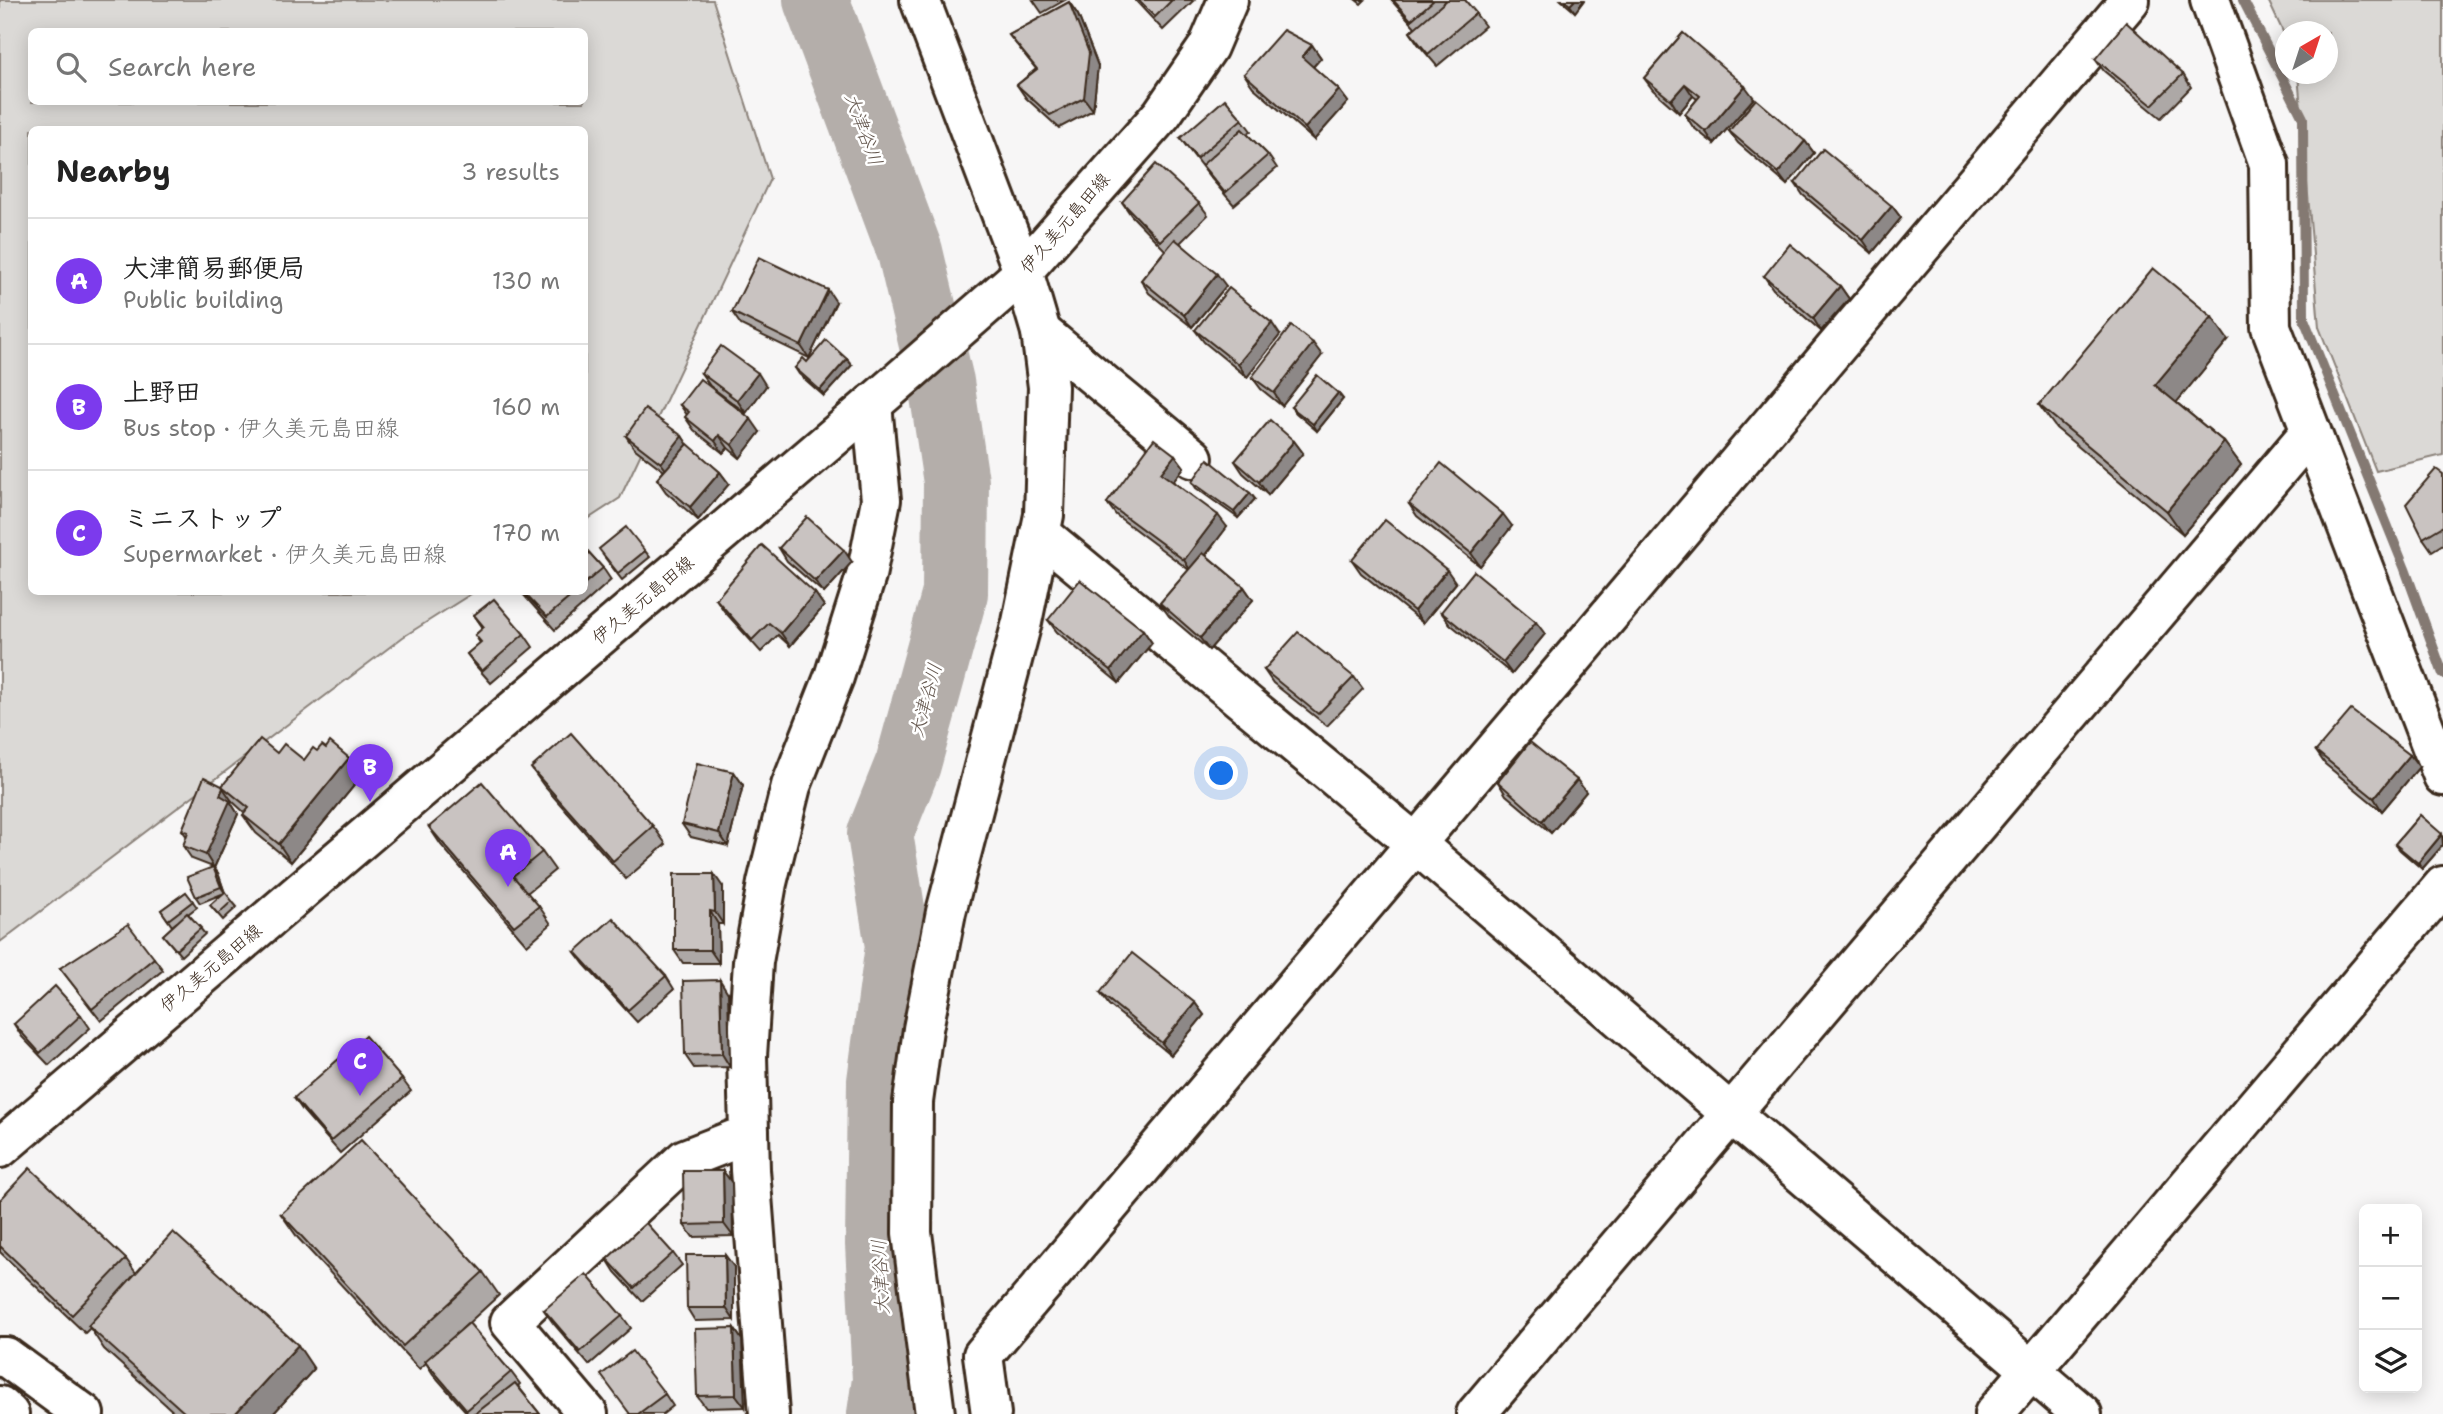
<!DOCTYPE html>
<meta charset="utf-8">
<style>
body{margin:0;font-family:"Shantell Sans","Klee One",sans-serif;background:#f2f2f2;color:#222}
.controls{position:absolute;right:21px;bottom:21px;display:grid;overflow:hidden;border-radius:10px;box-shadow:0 4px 18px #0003}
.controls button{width:63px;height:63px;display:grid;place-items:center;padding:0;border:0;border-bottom:2px solid #e0e0e0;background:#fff;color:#222;font:35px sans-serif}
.compass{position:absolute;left:2275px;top:21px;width:63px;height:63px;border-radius:50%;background:#fff;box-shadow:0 4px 18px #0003;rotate:39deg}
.you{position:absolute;left:1222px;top:774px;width:24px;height:24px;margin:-18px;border:5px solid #fff;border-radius:50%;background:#1a73e8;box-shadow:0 0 0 10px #1a73e833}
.badge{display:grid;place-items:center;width:46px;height:46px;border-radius:50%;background:#7c3aed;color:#fff;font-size:23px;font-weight:700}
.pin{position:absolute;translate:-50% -58px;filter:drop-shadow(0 2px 4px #0008)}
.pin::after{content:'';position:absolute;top:37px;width:24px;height:21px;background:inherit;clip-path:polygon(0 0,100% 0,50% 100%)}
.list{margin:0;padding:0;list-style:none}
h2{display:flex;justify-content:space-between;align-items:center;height:91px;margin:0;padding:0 28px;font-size:30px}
h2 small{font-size:23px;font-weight:400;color:#767676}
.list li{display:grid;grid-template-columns:46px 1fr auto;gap:21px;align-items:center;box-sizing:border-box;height:126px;padding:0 28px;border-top:2px solid #e0e0e0}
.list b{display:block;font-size:26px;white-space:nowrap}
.list p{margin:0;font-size:23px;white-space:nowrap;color:#767676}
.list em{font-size:23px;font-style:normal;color:#767676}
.icon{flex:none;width:38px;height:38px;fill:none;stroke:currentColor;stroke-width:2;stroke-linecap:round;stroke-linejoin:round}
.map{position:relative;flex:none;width:2443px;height:1414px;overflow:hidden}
.search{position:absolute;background:#fff;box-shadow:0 4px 18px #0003;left:28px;top:28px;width:560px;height:77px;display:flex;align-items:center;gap:18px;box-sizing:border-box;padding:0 24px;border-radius:10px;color:#767676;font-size:26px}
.panel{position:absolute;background:#fff;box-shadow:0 4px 18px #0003;left:28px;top:126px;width:560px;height:469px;border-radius:10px}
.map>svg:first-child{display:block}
.green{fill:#dbd9d6;stroke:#8b827a;stroke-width:2;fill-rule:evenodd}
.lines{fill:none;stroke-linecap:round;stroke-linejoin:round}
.stream{stroke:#847972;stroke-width:10}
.river{stroke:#b4aeaa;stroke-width:66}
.minor-casing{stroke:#3b2a1e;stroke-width:44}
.secondary-casing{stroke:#3b2a1e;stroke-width:44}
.motorway-casing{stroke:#3b2a1e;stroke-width:44}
.minor{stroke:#fff;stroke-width:38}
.secondary{stroke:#fff;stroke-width:38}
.motorway{stroke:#fff;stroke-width:38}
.wall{fill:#ada8a6;stroke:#3b2a1e;stroke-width:2}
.shaded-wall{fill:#8d8887;stroke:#3b2a1e;stroke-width:2}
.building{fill:#c9c3c1;stroke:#3b2a1e;stroke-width:2}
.labels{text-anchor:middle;stroke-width:5;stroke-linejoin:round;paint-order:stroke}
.street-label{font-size:18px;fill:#3b2a1e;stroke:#fff}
.water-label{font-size:19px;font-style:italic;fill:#65584f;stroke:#fff}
</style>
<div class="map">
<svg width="2443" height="1414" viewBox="0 0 2443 1414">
<rect width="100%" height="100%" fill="#f7f6f6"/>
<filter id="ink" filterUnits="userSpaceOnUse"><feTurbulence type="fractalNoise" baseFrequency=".0143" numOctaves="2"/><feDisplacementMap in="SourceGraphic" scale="14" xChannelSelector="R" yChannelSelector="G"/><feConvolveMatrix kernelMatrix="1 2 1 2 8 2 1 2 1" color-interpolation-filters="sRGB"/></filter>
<g filter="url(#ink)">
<g class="green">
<path d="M0,0H713L770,179L620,498L585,521L584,130H32V592H474L403,637L0,942ZM32,32H584V102H32Z"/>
<polygon points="2268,0 2443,0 2443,455 2376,471 2319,327 2298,74 2328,74 2328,32 2286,32 2285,36"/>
</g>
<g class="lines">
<polyline class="stream" points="2243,0 2303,118 2304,319 2405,569 2443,674"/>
<polyline class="river" points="816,0 910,252 941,382 956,482 955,593 908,764 880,834 898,946 880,1081 878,1244 885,1380 880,1414"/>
<defs>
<g id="minor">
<polyline points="920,0 1023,271 1041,332 1048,387 1044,515 1022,622 946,912 923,1029 913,1102 912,1233 935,1414"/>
<polyline points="2210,0 2269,164 2271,327 2443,776"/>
<polyline points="1041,332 1193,458"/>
<polyline points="1040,533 1416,844 2082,1414"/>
<polyline points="0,1357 6,1357 84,1414"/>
<polyline points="588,1414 510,1322 685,1159 749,1134"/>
<polyline points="769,1414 750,1170 747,1056 753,962 767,883 791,786 834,677 866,576 881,500 872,404"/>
<polyline points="991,1414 983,1355 2130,0"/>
<polyline points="1476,1414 2311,431"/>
<polyline points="1994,1414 2443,886"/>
</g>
<polyline id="secondary" points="0,1148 884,394 1015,280 1162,114 1208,47 1228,0"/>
<polyline id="motorway" points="0,1406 9,1414"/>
</defs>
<use href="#minor" class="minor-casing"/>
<use href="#secondary" class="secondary-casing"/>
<use href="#motorway" class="motorway-casing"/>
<use href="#minor" class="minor"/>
<use href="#secondary" class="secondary"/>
<use href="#motorway" class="motorway"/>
</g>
<g class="wall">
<polygon points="1033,0 1065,0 1042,13"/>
<polygon points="1135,0 1194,0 1163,30"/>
<polygon points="1356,0 1365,0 1361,4"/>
<polygon points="1391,0 1465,0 1485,26 1437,66 1418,44 1410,32 1415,27"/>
<polygon points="1561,0 1584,0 1575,12"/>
<polygon points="1069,2 1078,15 1098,66 1093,110 1059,128 1026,98 1017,85 1036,69 1009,35"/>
<polygon points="1683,33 1754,98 1714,144 1693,127 1685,114 1697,99 1693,96 1679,113 1653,90 1644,78"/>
<polygon points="1312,45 1321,58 1313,67 1339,90 1348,102 1314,140 1253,87 1244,74"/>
<polygon points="2095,59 2183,74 2191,87 2161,118 2104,71"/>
<polygon points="1242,119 1251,131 1247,134 1268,155 1277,168 1234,205 1210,177 1180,138"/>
<polygon points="1729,131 1805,141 1814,153 1787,185 1738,143"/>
<polygon points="1795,183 1892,206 1901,218 1872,253 1803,195"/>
<polygon points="1122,202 1199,203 1208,215 1180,243 1226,286 1192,327 1149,293 1141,280 1165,250 1131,215"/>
<polygon points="1764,276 1840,286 1849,299 1821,331 1773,289"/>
<polygon points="836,302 809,358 741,325 732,312"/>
<polygon points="1195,330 1280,335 1247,377 1204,342"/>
<polygon points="2228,340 2176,402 2224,442 2241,465 2183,534 2056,428 2039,405"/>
<polygon points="1322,355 1282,406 1261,389 1252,377"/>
<polygon points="807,362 852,365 824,396 799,374 795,368"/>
<polygon points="701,373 766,386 746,413 710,386"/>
<polygon points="1338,393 1343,399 1317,431 1296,413 1291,407"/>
<polygon points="680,405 760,432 740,458 728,448 723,453 694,430 685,417 687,415"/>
<polygon points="626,436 682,436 687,444 720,472 729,484 698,520 666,492 657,479 664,471 634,448"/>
<polygon points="1294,441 1303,453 1268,495 1243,473 1235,461"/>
<polygon points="1175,455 1184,467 1173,482 1227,527 1206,555 1244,587 1253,600 1209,650 1169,616 1160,603 1189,570 1116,515 1107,503"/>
<polygon points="2443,474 2443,544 2432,551 2423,538"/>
<polygon points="1192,482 1250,493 1255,499 1238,518 1196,488"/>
<polygon points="1409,504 1512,526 1480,566 1417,516"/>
<polygon points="584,547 603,568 611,580 555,630 521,592 584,592"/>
<polygon points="779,548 852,562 824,593 787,561"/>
<polygon points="645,551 650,557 622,580 603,555"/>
<polygon points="1352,560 1456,583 1423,623 1361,573"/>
<polygon points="815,593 824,606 790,646 778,635 761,652 724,611 716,599"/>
<polygon points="1441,612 1545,634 1512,674 1450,624"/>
<polygon points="474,615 524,634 533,647 491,683 476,666 467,654 480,643 475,635 483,628"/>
<polygon points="1048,620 1143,630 1152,643 1119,683 1057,632"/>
<polygon points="1264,670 1354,677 1363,689 1327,726 1273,683"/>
<polygon points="326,748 349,758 362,776 291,862 256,833 243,815 245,813 232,801 231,803 238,814 214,868 213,867 218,873 225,893 237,907 223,920 210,905 222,894 200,903 196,897 213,867 192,859 183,846 187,837 182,830 222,786 277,753 304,760"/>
<polygon points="2316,751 2419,767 2382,811 2325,764"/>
<polygon points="531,768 653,826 666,844 626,879 544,786"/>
<polygon points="734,772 743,785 728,846 691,837 682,824"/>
<polygon points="1577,780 1586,792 1551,833 1506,795 1498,782"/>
<polygon points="2420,815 2443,836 2443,845 2422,869 2400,850 2395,844"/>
<polygon points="429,827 542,852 555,870 527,893 539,906 551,924 527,945 441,845"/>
<polygon points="723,887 723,924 718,924 719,963 683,963 674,950"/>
<polygon points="186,892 197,907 188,914 205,934 181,956 163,935 177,922 172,926 161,910"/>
<polygon points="575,952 666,976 674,989 637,1022 584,964"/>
<polygon points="154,958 163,970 101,1021 60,968"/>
<polygon points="728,993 730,1067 694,1068 685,1055"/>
<polygon points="1100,993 1195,1003 1204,1015 1171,1055 1109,1005"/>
<polygon points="81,1015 90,1028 49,1065 22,1037 14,1024"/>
<polygon points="402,1079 411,1091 340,1153 303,1111 294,1098"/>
<polygon points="723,1171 732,1183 733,1236 693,1237 684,1225"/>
<polygon points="0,1200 126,1259 136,1273 314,1369 273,1414 176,1414 104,1349 90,1328 85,1333 0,1252"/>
<polygon points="281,1214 483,1272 499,1295 462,1329 511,1372 520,1384 518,1386 540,1414 468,1414 433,1374 426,1363 419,1369 298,1238"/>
<polygon points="673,1253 682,1265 642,1301 615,1272 607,1259"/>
<polygon points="725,1255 734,1267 734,1320 695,1321 687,1308"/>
<polygon points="544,1310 622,1316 631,1328 589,1365 553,1323"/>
<polygon points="734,1328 742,1340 745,1407 706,1408 697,1396"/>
<polygon points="665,1394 673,1406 663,1414 630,1414"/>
</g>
<g class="shaded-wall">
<polygon points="1575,0 1584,0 1575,12 1570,5"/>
<polygon points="1069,2 1078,15 1098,66 1093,110 1084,98"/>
<polygon points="1312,45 1321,58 1310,70 1302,57"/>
<polygon points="1685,84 1693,96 1679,113 1671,100"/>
<polygon points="1745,86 1754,98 1714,144 1706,132"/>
<polygon points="1339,90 1348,102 1314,140 1305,128"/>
<polygon points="1805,141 1814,153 1787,185 1778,173"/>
<polygon points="1892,206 1901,218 1872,253 1863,240"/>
<polygon points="1217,274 1226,286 1192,327 1184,315"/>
<polygon points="1840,286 1849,299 1821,331 1813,318"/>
<polygon points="828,290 836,302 809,358 801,346"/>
<polygon points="2212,317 2228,340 2172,408 2155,385"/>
<polygon points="1272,323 1280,335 1247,377 1238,364"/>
<polygon points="1313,343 1322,355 1282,406 1274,393"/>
<polygon points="847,359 852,365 824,396 820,390"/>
<polygon points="758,373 766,386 746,413 737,400"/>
<polygon points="1338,393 1343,399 1317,431 1313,424"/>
<polygon points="751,419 760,432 740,458 732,445"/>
<polygon points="719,435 728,448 723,453 715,441"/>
<polygon points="682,436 690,448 670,475 661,463"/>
<polygon points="1294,441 1303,453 1268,495 1259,482"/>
<polygon points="2224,442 2241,465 2183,534 2167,511"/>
<polygon points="1175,455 1184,467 1170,486 1161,473"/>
<polygon points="720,472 729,484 698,520 690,507"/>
<polygon points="1250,493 1255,499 1238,518 1234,512"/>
<polygon points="1503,514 1512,526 1480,566 1471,553"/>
<polygon points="1218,515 1227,527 1192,573 1184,560"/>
<polygon points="844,550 852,562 824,593 815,581"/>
<polygon points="1447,570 1456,583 1423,623 1414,611"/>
<polygon points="1244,587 1253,600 1209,650 1200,638"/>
<polygon points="815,593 824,606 790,646 781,633"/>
<polygon points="1536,622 1545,634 1512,674 1503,662"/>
<polygon points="1143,630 1152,643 1119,683 1111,670"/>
<polygon points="2410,755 2419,767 2382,811 2374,798"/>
<polygon points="349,758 362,776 291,862 279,844"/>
<polygon points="734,772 743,785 728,846 719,833"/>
<polygon points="1577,780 1586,792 1551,833 1542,821"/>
<polygon points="223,788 232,801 231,803 238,814 214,868 206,855 220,795"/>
<polygon points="2442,834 2443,845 2422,869 2418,863"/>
<polygon points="213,867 218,873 225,893 221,887"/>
<polygon points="714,874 723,887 723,924 715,912"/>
<polygon points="710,911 718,924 719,963 710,950"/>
<polygon points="720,980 728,993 730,1067 722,1054"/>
<polygon points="1195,1003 1204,1015 1171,1055 1162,1043"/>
<polygon points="723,1171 732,1183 733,1236 724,1224"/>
<polygon points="725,1255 734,1267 734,1320 726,1308"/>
<polygon points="734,1328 742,1340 745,1407 736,1395"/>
<polygon points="298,1345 314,1369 273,1414 235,1414"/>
</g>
<g class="building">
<polygon points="1138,0 1172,0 1155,17"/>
<polygon points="1393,0 1434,0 1411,20"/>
<polygon points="1447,0 1465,0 1476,13 1428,54 1410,32"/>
<polygon points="1564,0 1575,0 1570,5"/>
<polygon points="1069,2 1089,53 1084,98 1050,115 1017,85 1037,69 1009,35"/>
<polygon points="2126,22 2183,74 2152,105 2095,59"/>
<polygon points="1283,30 1312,45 1302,57 1339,90 1305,128 1244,74"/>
<polygon points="1683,33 1745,86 1706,132 1685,114 1700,96 1685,84 1671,100 1644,78"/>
<polygon points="1225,99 1242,119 1197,158 1180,138"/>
<polygon points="1756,99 1805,141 1778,173 1729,131"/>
<polygon points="1242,129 1268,155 1225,193 1202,165"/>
<polygon points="1823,149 1892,206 1863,240 1795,183"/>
<polygon points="1156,164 1199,203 1160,241 1122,202"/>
<polygon points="1175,239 1217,274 1184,315 1141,280"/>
<polygon points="1790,244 1840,286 1813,318 1764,276"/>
<polygon points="759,257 828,290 801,346 732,312"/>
<polygon points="2153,268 2212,317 2155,385 2224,442 2167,511 2039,405"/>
<polygon points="1229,288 1272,323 1238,364 1195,330"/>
<polygon points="1291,326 1313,343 1274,393 1252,377"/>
<polygon points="826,340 847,359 820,390 795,368 803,358 807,362"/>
<polygon points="721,346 758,373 737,400 701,373"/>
<polygon points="1317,375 1338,393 1313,424 1291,407"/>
<polygon points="700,379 751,419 732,445 719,435 715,441 685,417 689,412 680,405"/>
<polygon points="645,409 682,436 661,463 626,436"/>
<polygon points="1270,420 1294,441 1259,482 1235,461"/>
<polygon points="1154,439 1175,455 1161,473 1218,515 1184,560 1107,503"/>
<polygon points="688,444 720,472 690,507 657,479"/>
<polygon points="1208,459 1250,493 1234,512 1192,482"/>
<polygon points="1441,463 1503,514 1471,553 1409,504"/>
<polygon points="2436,469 2443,474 2443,526 2423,538 2406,504"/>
<polygon points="807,517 844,550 815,581 779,548"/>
<polygon points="1385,520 1447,570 1414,611 1352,560"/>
<polygon points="626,527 645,551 618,573 599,549"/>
<polygon points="762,545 815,593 781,633 769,623 752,640 716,599"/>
<polygon points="584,547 603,568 584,584"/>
<polygon points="1203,553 1244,587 1200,638 1160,603"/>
<polygon points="1474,571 1536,622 1503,662 1441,612"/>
<polygon points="1080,580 1143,630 1111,670 1048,620"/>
<polygon points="523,592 576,592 547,617"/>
<polygon points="494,599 524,634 482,671 467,654 481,642 475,635 484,627 474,615"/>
<polygon points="1298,632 1354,677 1318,714 1264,670"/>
<polygon points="2351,710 2410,755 2374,798 2316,751"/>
<polygon points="571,733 653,826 613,861 531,768"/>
<polygon points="260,739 277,753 284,744 304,760 313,748 317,751 322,745 326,748 330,742 349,758 279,844 243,815 249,808 222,786"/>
<polygon points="1530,742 1577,780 1542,821 1498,782"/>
<polygon points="697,763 734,772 719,833 682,824"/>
<polygon points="204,777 222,786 223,788 220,795 230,801 206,855 183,846 188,832 182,830"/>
<polygon points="482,782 542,852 513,876 539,906 514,926 429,827"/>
<polygon points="2420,815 2442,834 2418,863 2395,844"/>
<polygon points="213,867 221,887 196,897 187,877"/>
<polygon points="674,874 714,874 715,912 710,911 710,950 674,950"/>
<polygon points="186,892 193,901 168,920 161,910"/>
<polygon points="225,892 232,901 218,914 210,905"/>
<polygon points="187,913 201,928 176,950 163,935"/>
<polygon points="613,918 666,976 628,1010 575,952"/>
<polygon points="128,924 154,958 92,1009 60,968"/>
<polygon points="1132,953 1195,1003 1162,1043 1100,993"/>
<polygon points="720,980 722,1054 685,1055 683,981"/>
<polygon points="55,986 81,1015 40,1053 14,1024"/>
<polygon points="365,1036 402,1079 331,1141 294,1098"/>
<polygon points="361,1140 483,1272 403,1346 281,1214"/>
<polygon points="30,1168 126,1259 72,1315 0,1246 0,1200"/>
<polygon points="683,1171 723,1171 724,1224 684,1225"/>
<polygon points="646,1223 673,1253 634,1288 607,1259"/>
<polygon points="173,1232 298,1345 235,1414 186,1414 88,1326"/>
<polygon points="686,1255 725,1255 726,1308 687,1308"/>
<polygon points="586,1274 622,1316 580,1352 544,1310"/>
<polygon points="469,1323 511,1372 467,1410 425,1361"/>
<polygon points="734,1328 736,1395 697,1396 695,1329"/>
<polygon points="632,1351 665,1394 638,1414 630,1414 601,1375"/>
<polygon points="515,1383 540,1414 475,1414"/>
</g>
</g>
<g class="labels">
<g class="street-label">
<text transform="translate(1065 223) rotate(-49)" y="6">伊久美元島田線</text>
<text transform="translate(643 600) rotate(-40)" y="6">伊久美元島田線</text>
<text transform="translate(211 968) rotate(-40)" y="6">伊久美元島田線</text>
</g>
<g class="water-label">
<text transform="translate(864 129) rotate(70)" y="7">大津谷川</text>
<text transform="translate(925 700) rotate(-75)" y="7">大津谷川</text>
<text transform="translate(880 1277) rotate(-93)" y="7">大津谷川</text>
</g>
</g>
</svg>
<div class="controls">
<button>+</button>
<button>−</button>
<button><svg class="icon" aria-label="layers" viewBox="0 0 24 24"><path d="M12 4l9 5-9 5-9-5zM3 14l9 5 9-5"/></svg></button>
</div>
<svg class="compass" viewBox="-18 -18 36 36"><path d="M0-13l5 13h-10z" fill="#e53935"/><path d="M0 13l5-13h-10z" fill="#767676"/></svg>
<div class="you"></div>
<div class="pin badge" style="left:508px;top:887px">A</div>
<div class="pin badge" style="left:370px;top:802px">B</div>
<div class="pin badge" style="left:360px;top:1096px">C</div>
<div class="search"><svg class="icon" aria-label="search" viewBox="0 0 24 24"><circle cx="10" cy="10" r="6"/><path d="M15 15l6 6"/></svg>Search here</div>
<section class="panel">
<h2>Nearby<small>3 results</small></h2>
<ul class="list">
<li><span class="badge">A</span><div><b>大津簡易郵便局</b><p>Public building</p></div><em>130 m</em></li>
<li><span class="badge">B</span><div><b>上野田</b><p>Bus stop · 伊久美元島田線</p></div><em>160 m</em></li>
<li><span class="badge">C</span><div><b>ミニストップ</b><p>Supermarket · 伊久美元島田線</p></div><em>170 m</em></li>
</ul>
</section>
</div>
